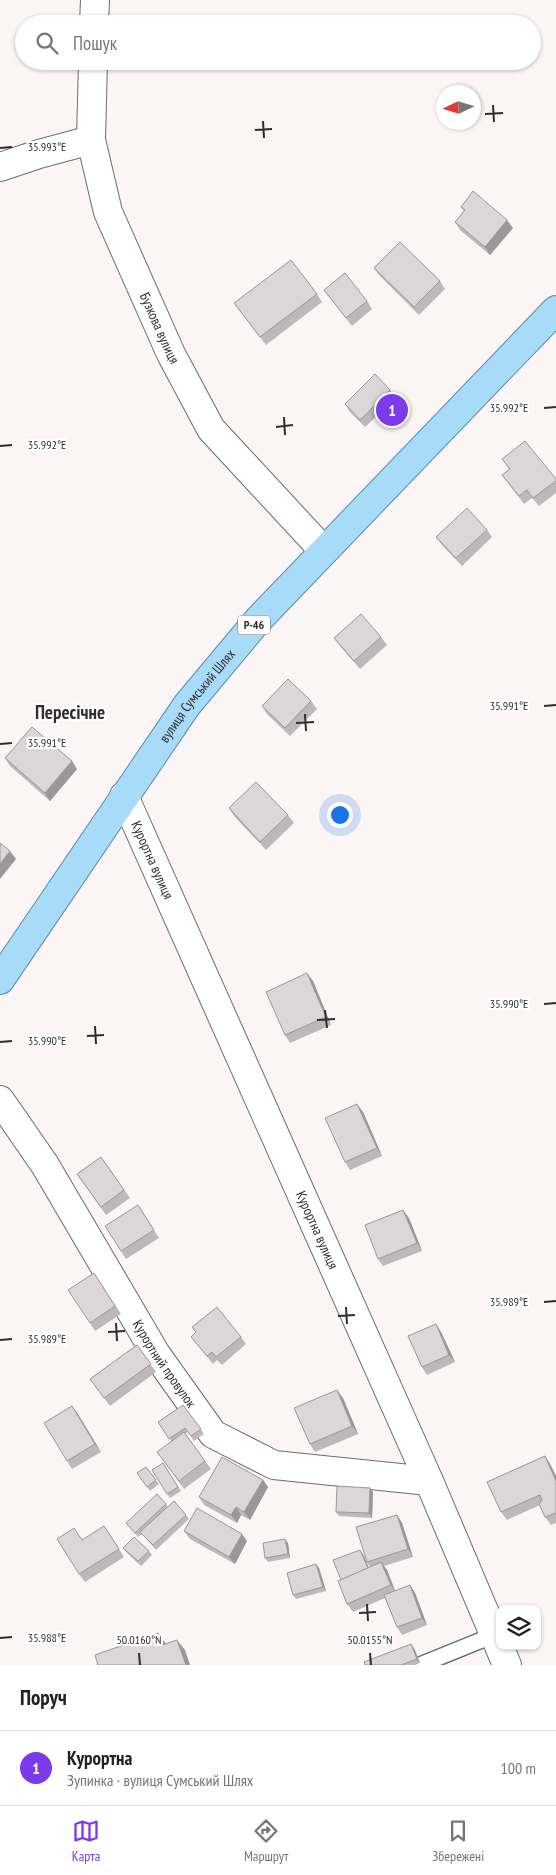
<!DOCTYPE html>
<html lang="uk">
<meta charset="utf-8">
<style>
body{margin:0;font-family:"PT Sans Narrow",sans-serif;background:#f6f6f6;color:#222}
.controls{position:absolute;right:15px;bottom:15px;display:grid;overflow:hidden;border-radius:10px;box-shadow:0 1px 4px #0004}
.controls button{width:45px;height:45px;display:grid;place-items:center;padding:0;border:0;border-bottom:1px solid #e0e0e0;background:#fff;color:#222;font:25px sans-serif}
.compass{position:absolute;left:436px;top:85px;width:45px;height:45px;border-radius:50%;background:#fff;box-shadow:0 1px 4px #0004;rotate:266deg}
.you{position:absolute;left:339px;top:814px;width:18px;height:18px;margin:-12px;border:4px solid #fff;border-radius:50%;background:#1a73e8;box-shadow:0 0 0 8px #1a73e833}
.badge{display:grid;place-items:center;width:32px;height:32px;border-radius:50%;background:#7c3aed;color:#fff;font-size:16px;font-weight:700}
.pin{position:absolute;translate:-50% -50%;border:2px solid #fff;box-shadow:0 1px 5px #0006}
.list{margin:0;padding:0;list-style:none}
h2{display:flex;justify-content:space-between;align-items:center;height:65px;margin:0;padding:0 20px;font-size:21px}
h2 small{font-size:16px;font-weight:400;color:#767676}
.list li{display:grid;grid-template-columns:32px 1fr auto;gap:15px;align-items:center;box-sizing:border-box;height:75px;padding:0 20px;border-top:1px solid #e0e0e0}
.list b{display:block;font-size:19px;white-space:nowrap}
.list p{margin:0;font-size:16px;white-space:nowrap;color:#767676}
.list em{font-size:16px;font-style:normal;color:#767676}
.icon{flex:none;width:28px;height:28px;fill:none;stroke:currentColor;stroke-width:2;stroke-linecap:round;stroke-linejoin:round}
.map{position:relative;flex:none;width:556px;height:1665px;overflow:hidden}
.search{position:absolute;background:#fff;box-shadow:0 1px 4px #0004;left:15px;right:15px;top:15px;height:55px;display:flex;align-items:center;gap:12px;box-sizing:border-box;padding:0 18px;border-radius:28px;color:#767676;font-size:19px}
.sheet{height:140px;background:#fff}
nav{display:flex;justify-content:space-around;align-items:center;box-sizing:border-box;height:70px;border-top:1px solid #e0e0e0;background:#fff;font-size:14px;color:#767676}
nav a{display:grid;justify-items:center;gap:2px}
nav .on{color:#7c3aed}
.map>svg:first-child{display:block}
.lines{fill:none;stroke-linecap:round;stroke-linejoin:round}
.lane-casing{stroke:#706a6b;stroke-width:18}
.street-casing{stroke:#706a6b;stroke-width:30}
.secondary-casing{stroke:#706a6b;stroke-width:30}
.primary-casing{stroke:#588eae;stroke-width:30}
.lane{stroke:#fff;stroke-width:15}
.street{stroke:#fff;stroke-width:28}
.secondary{stroke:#fff;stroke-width:28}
.primary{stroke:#a8dbf8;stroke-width:28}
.wall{fill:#beb8ba}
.shaded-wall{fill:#9b9697}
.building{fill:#ddd6d8;stroke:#9b9697}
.ticks{fill:none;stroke:#2f2d2d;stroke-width:2}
.labels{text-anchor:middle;stroke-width:4.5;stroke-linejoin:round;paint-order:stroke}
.shield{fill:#fff;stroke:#6d6c6c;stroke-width:1}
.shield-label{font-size:12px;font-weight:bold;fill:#2f2d2d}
.street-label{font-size:14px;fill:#2f2d2d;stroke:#fff}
.district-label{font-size:19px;font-weight:bold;fill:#342e30;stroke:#fff}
.ticks-label{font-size:12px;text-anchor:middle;fill:#2f2d2d;stroke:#fff;stroke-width:4.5;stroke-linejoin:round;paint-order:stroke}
</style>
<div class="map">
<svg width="556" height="1665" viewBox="0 0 556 1665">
<rect width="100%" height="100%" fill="#fcf5f6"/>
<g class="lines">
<defs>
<polyline id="lane" points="420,1665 494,1635"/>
<g id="street">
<polyline points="94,24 95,0"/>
<path id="s1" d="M93,61L91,140L108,212L171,354L211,429L324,551"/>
<polyline points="0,167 39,154 91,140"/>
<path id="s2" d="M0,1100L45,1165L156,1354L213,1434L274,1465L429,1481"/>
</g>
<g id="secondary">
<path id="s3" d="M124,796L429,1481L507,1665"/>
</g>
<g id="primary">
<path id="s4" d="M0,980L187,705L259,619L556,310"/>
</g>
</defs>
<use href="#lane" class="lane-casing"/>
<use href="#street" class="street-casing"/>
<use href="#secondary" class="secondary-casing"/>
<use href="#primary" class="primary-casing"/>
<use href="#lane" class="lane"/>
<use href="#street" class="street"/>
<use href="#secondary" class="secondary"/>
<use href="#primary" class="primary"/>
</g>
<g class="wall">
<polygon points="461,207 513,228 490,255 460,230 455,222 464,211"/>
<polygon points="374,268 440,281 445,289 419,315 379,275"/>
<polygon points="324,290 367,301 372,309 352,326"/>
<polygon points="317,294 322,302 266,345 234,303"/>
<polygon points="390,390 396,398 365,427 350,412 345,404"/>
<polygon points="502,459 556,479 556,493 539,506 532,498 524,504 502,475 509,469"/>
<polygon points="487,530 492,537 462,566 442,545 436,537"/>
<polygon points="381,637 387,645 360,669 340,646 334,638"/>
<polygon points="311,701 317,709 290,736 267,714 262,706"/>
<polygon points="5,758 77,769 50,801 10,766"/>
<polygon points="229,808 288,815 294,823 266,850 234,816"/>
<polygon points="313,981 331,1025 290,1043 285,1035"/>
<polygon points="363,1112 382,1156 350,1170 345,1162"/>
<polygon points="101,1157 130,1198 106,1215 77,1174"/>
<polygon points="143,1213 159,1238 126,1259 121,1251"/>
<polygon points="409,1218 422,1251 383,1266 378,1259"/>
<polygon points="94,1273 121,1314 95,1331 90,1323"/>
<polygon points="436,1324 441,1332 455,1362 427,1375 422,1367"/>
<polygon points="192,1327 241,1337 246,1344 222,1365 217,1360 213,1364 191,1337 196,1332"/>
<polygon points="137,1345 156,1372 110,1406 90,1379"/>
<polygon points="343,1398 358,1434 315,1452 310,1444"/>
<polygon points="183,1405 204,1434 194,1441 188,1432 185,1434 211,1469 184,1489 157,1452 172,1442 158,1422"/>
<polygon points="72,1406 101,1452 72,1469 67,1461"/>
<polygon points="545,1456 550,1464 556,1476 556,1523 551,1525 545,1517 540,1505 507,1520 501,1512"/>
<polygon points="163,1463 181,1491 170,1498 152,1470"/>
<polygon points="146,1467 159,1484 150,1491 137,1473"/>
<polygon points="263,1480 268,1487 250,1520 241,1515 237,1523 204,1505 199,1497"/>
<polygon points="373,1492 372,1518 339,1516 336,1512"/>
<polygon points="166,1504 168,1507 186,1515 189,1519 156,1550 142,1534 138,1537 126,1523"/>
<polygon points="397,1515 402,1523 413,1557 384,1566 387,1570 395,1591 410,1585 415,1593 427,1625 402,1635 397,1627 385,1598 353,1612 347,1604 341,1580 363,1554 369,1568 370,1567 367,1562"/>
<polygon points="184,1531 247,1541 235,1564 190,1539"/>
<polygon points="109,1533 124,1557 85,1582 79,1574 82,1540"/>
<polygon points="288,1543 290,1558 268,1562 265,1558"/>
<polygon points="123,1548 149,1551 152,1555 141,1566 126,1552"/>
<polygon points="319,1568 326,1591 296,1599 293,1595"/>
<polygon points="414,1648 420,1663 415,1665 365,1665"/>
</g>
<g class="shaded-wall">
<polygon points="507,220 513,228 490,255 485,247"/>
<polygon points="72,761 77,769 50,801 45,793"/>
<polygon points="10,851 16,859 0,879 0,864"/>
<polygon points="307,973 313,981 331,1025 326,1017"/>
<polygon points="357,1104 363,1112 382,1156 377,1148"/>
<polygon points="403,1210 409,1218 422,1251 417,1243"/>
<polygon points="436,1324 441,1332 455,1362 449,1355"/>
<polygon points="337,1390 343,1398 358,1434 352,1426"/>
<polygon points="72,1406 78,1414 101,1452 95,1444"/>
<polygon points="545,1456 550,1464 556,1476 556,1481"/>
<polygon points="263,1480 268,1487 250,1520 244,1512"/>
<polygon points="370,1488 373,1492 372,1518 369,1513"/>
<polygon points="236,1507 241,1515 237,1523 231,1515"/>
<polygon points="397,1515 402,1523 413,1557 408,1549"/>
<polygon points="242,1534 247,1541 235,1564 229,1557"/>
<polygon points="285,1539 288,1543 290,1558 288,1554"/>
<polygon points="360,1550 363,1554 372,1575 369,1571"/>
<polygon points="381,1562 387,1570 396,1593 391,1585"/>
<polygon points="316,1564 319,1568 326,1591 323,1587"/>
<polygon points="410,1585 415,1593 427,1625 422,1618"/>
<polygon points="158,1633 166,1644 162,1645"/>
<polygon points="177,1640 185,1650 190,1665 186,1665"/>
<polygon points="411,1644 414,1648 420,1663 417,1659"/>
</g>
<g class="building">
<polygon points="473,191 507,220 485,247 455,222 465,210 461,207"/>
<polygon points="400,242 440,281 414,307 374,268"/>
<polygon points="291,260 317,294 260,337 234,303"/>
<polygon points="345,273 367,301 346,318 324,290"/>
<polygon points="375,374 390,390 360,420 345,404"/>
<polygon points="525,441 556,479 556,481 533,498 527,490 519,496 502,475 510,469 502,459"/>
<polygon points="467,508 487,530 456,558 436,537"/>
<polygon points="361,614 381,637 354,661 334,638"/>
<polygon points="288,679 311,701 285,728 262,706"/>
<polygon points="32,727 72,761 45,793 5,758"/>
<polygon points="256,782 288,815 260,842 229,808"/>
<polygon points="0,843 10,851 0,864"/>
<polygon points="307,973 326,1017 285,1035 266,992"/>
<polygon points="357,1104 377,1148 345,1162 325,1118"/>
<polygon points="101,1157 124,1190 101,1207 77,1174"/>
<polygon points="138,1205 154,1230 121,1251 105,1226"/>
<polygon points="403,1210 417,1243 378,1259 365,1225"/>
<polygon points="94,1273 115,1306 90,1323 68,1290"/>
<polygon points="217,1307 241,1337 216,1357 212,1352 207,1356 191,1337 196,1332 192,1327"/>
<polygon points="436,1324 449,1355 422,1367 408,1336"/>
<polygon points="137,1345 151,1364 104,1398 90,1379"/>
<polygon points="337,1390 352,1426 310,1444 294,1408"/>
<polygon points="183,1405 201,1429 191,1436 185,1428 169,1439 158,1422"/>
<polygon points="72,1406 95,1444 67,1461 44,1423"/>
<polygon points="184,1432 205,1461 179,1481 157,1452"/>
<polygon points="545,1456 556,1481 556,1513 545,1517 539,1504 542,1500 540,1495 501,1512 487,1482"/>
<polygon points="222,1457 263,1480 244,1512 236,1507 231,1515 199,1497"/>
<polygon points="163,1463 178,1487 167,1494 152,1470"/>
<polygon points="146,1467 156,1480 147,1487 137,1473"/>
<polygon points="337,1486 370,1488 369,1513 336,1512"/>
<polygon points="157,1494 166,1504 135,1533 126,1523"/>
<polygon points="174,1501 186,1515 153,1545 140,1532"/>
<polygon points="197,1508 242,1534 229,1557 184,1531"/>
<polygon points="397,1515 408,1549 367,1562 356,1527"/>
<polygon points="104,1526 119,1549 79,1574 57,1539 74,1528 82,1540"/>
<polygon points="134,1537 149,1551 138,1561 123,1548"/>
<polygon points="285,1539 288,1554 265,1558 263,1543"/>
<polygon points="360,1550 368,1568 341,1580 333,1560"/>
<polygon points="381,1562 391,1585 347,1604 338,1581"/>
<polygon points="316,1564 323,1587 293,1595 287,1573"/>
<polygon points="410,1585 422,1618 397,1627 384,1595"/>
<polygon points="158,1633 162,1645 177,1640 186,1665 98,1665 95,1655"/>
<polygon points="411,1644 417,1659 401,1665 365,1665 364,1662"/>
</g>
<path class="ticks" d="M493,105L494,122M485,114L503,113M263,121L264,138M255,130L272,129M0,148L12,147M544,408L556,407M284,417L285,435M276,427L293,425M0,446L12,445M544,706L556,705M305,714L306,731M296,723L314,722M0,744L12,743M544,1004L556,1003M325,1010L327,1028M317,1020L335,1019M95,1026L96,1044M87,1036L104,1035M0,1042L12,1041M544,1302L556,1301M346,1307L347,1324M338,1316L355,1315M116,1323L117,1341M108,1332L125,1331M0,1340L12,1339M367,1604L368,1621M359,1613L376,1612M0,1638L12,1637M139,1653L140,1665M370,1653L371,1665"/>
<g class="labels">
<rect class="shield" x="238" y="615.5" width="32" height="19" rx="4"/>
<g class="shield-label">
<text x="254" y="629">Р-46</text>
</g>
<g class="street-label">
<text dy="5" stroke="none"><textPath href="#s1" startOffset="280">Бузкова вулиця</textPath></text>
<text dy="5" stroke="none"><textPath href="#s4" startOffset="346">вулиця Сумський Шлях</textPath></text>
<text dy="5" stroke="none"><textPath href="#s3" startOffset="70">Курортна вулиця</textPath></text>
<text dy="5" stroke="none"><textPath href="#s3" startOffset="475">Курортна вулиця</textPath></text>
<text dy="5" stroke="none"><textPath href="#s2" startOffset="311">Курортний провулок</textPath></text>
</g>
<g class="district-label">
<text x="70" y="719">Пересічне</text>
</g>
</g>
<g class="ticks-label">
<text x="47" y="151">35.993°E</text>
<text x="509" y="412">35.992°E</text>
<text x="47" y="449">35.992°E</text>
<text x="509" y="710">35.991°E</text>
<text x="47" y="747">35.991°E</text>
<text x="509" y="1008">35.990°E</text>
<text x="47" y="1045">35.990°E</text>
<text x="509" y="1306">35.989°E</text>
<text x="47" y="1343">35.989°E</text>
<text x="47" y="1642">35.988°E</text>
<text x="139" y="1644">50.0160°N</text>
<text x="370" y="1644">50.0155°N</text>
</g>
</svg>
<div class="controls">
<button><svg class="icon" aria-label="layers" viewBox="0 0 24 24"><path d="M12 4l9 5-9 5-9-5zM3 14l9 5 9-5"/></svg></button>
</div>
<svg class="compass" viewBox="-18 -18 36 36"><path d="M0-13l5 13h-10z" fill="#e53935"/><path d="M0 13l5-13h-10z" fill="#767676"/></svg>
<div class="you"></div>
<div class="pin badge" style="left:392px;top:410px">1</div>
<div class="search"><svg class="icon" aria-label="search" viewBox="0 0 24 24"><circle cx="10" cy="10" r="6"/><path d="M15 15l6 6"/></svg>Пошук</div>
</div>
<section class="sheet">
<h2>Поруч<small></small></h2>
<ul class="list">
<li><span class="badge">1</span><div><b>Курортна</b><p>Зупинка · вулиця Сумський Шлях</p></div><em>100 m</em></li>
</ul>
</section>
<nav>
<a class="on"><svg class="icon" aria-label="map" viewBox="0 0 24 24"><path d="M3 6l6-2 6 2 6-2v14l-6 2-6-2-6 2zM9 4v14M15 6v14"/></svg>Карта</a>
<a><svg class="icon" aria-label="directions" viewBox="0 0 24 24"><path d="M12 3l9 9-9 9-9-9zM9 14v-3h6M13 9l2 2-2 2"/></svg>Маршрут</a>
<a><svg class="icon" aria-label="saved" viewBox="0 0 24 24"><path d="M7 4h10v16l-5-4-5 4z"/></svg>Збережені</a>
</nav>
